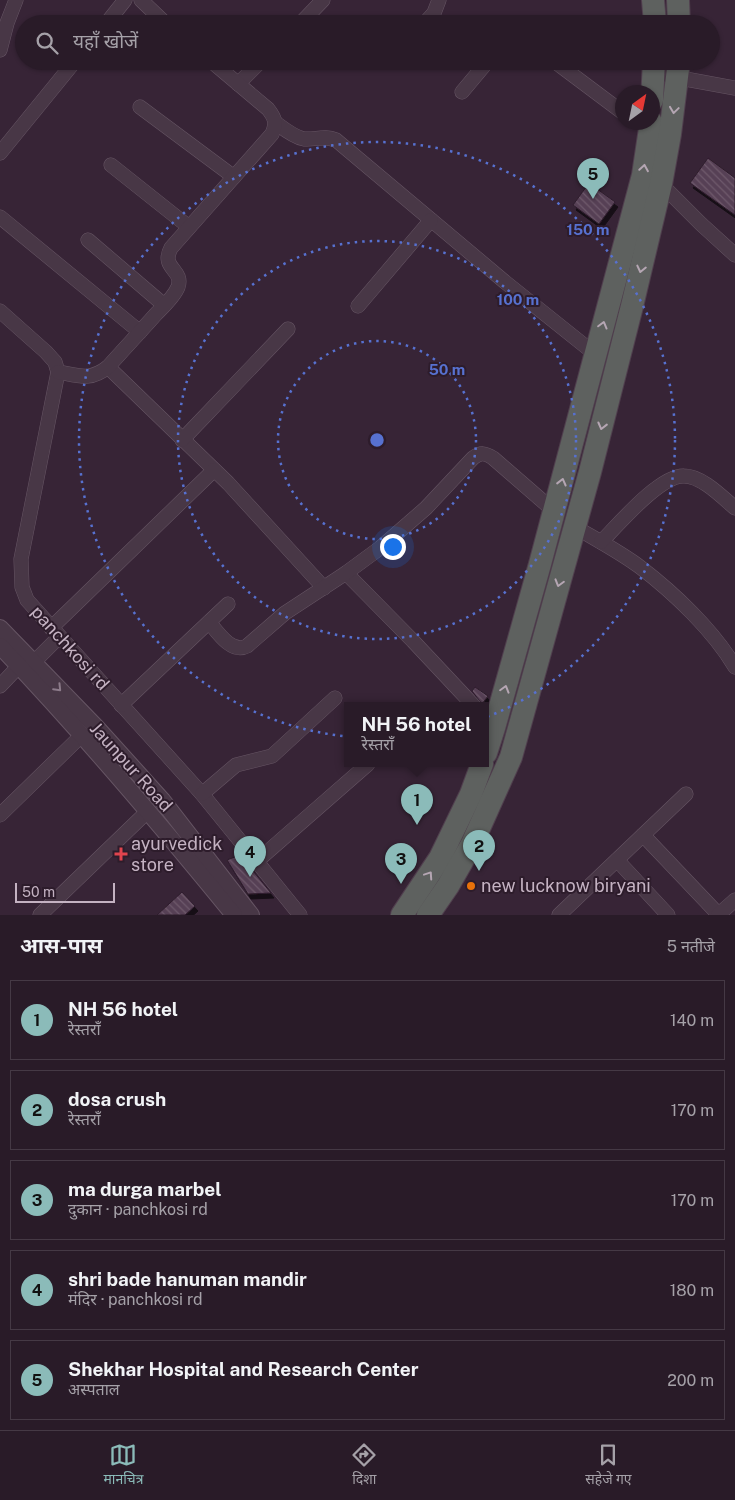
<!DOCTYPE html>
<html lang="hi">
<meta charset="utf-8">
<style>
body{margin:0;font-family:"Public Sans","Noto Sans Devanagari",sans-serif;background:#312430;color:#f1f3f6}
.compass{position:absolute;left:615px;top:85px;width:45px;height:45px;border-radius:50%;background:#291b28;box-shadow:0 1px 4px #0004;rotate:33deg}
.scale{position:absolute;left:15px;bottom:12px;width:100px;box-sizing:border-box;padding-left:5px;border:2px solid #c4b2c2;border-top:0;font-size:14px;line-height:18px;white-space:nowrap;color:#c4b2c2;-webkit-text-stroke:4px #2d1c2b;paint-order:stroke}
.you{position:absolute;left:392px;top:546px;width:18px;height:18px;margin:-12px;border:4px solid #fff;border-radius:50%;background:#1a73e8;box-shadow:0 0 0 8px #1a73e833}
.badge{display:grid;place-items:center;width:32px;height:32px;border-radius:50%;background:#8bbbb9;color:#111;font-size:16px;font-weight:700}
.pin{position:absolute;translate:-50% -41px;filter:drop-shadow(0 1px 2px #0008)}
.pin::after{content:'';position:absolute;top:26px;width:18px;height:15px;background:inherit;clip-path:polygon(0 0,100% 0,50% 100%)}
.popup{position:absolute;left:344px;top:702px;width:145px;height:65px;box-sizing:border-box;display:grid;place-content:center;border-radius:0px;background:#291b28;filter:drop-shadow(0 1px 4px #0005);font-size:16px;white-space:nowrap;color:#a5a1a8}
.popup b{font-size:19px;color:#f1f3f6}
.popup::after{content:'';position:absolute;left:50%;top:100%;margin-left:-10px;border:10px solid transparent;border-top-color:#291b28}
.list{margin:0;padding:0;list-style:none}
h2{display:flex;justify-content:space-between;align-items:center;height:65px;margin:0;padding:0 20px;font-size:21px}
h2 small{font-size:16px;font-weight:400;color:#a5a1a8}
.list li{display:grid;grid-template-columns:32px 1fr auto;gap:15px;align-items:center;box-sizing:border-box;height:80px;margin:0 10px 10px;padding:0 10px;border:1px solid #453945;border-radius:0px}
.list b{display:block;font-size:19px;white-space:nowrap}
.list p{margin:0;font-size:16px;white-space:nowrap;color:#a5a1a8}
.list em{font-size:16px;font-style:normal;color:#a5a1a8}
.icon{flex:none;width:28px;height:28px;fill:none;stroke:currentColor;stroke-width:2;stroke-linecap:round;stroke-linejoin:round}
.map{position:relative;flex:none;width:735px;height:915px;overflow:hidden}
.search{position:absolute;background:#291b28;box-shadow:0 1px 4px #0004;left:15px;right:15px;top:15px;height:55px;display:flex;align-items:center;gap:12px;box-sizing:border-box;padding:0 18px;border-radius:28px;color:#a5a1a8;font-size:19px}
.sheet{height:515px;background:#291b28}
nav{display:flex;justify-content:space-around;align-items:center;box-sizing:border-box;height:70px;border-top:1px solid #453945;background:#291b28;font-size:14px;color:#a5a1a8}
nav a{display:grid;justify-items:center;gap:2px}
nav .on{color:#8bbbb9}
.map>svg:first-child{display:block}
.building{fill:url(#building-back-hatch);stroke:#2f1e2d;filter:url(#shadow)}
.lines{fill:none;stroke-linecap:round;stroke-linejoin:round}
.minor-casing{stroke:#665564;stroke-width:15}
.tertiary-casing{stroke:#665564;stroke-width:18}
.trunk-casing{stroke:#503f4e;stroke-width:24}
.minor{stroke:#483746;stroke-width:14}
.tertiary{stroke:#483746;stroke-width:16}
.trunk{stroke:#5e615f;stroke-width:22}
.oneway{stroke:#b5a6b3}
.oneway2{stroke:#8c7b8a}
.ring{fill:none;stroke:#5771d0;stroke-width:2.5;stroke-dasharray:2.5 5}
.health-dot{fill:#e0444e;stroke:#2d1c2b;stroke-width:2}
.food-dot{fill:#e8710a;stroke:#2d1c2b;stroke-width:2}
.labels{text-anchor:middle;stroke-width:4;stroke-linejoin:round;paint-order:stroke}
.street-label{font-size:18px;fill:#c4b2c2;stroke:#2d1c2b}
.poi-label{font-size:18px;fill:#c4b2c2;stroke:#2d1c2b;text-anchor:start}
.centre{fill:#5771d0;stroke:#2d1c2b;stroke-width:2.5}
.ring-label{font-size:15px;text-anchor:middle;font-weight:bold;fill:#5771d0;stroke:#2d1c2b;stroke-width:4;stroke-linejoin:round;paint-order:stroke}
</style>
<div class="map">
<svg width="735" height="915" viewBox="0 0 735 915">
<defs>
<pattern id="building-back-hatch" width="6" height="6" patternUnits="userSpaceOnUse" patternTransform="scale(1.25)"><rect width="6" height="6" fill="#574055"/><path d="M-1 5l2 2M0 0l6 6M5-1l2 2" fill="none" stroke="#6e596c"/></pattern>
<filter id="shadow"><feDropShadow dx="3" dy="5" stdDeviation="0" flood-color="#0009"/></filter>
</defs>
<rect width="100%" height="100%" fill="#372436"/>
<g class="building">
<polygon points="708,158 735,178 735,215 690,183"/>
<polygon points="589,183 615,202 599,224 573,205"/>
<polygon points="475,687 488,696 482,704 472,691"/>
<polygon points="240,855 271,893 248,894 227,860"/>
<polygon points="182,892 195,906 185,915 157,915"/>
</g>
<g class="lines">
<defs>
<g id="minor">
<polyline points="141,0 166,24"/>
<polyline points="106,24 125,0"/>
<polyline points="300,24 323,0"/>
<polyline points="424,24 434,13 439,0"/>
<polyline points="0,50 7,23 16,0"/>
<polyline points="554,61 622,112"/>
<polyline points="669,76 735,88"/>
<polyline points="238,84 261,61"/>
<polyline points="462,92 488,61"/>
<polyline points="140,107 234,177"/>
<path d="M276,123C284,129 294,137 304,139C316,140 324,135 336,140L505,282L595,354"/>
<polyline points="0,153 75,61"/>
<polyline points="111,165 189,227"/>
<polyline points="661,184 701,224 735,255"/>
<polyline points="0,217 140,332"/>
<polyline points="88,240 164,305"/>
<polyline points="358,306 431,220"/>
<polyline points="0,311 46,352 55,362 58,372 21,559 22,587 27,600 202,794 300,915"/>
<polyline points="108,367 228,483 324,588"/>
<path d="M58,372C80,376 90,381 108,367C124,349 140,332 156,314C163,307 174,297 178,287C184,269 160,269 171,248L272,134C277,123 275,118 268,109L211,61"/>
<polyline points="182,440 288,329"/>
<path d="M575,527C597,540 620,552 640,567C674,593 713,630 735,667"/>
<path d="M601,542C618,525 660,475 684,476C702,476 722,497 735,508"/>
<polyline points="346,573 413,641 474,706"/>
<path d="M209,622C218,633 232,654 247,646L285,613L346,573L380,548L426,508L473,458C481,452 485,453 493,458L554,511"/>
<polyline points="51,628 214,470"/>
<polyline points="33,663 59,637"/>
<polyline points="0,686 19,666"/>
<polyline points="121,705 228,604"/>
<polyline points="202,794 236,765 272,756 335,698"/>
<polyline points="0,815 82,735"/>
<polyline points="643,835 719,915"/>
<polyline points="617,860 668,915"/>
<polyline points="257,861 368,764"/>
<polyline points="40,915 148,811"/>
<polyline points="559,915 686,794"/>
<polyline points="718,915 735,900"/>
</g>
<g id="tertiary">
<polyline points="0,628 97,728 162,800 251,915"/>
<path d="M0,646C82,732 159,823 234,915"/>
</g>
<g id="trunk">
<polyline points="653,0 655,24"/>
<polyline points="678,0 679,24"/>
<polyline points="652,100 654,61"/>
<polyline points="486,753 494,728 540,564 643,175 651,122"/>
<polyline points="402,915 440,858 471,794 482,764"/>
<polyline points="428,915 448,886 472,844 511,757 590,472 632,306 661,184 670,134 679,61"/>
</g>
</defs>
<use href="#minor" class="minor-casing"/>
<use href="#tertiary" class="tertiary-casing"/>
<use href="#trunk" class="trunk-casing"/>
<use href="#minor" class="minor"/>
<use href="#tertiary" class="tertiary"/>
<use href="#trunk" class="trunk"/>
</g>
<defs><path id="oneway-chevron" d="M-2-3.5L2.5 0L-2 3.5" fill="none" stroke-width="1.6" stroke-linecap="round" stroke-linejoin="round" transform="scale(1.25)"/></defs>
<g class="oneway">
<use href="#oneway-chevron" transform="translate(674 110) rotate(98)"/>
<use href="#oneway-chevron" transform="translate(644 168) rotate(-81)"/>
<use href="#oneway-chevron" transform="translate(641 269) rotate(103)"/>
<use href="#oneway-chevron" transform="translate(603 325) rotate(-75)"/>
<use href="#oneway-chevron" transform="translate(602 426) rotate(104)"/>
<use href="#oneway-chevron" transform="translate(562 482) rotate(-76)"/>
<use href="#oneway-chevron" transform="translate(559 583) rotate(106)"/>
<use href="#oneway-chevron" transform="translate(505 689) rotate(-74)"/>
<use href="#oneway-chevron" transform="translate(429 875) rotate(-56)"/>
</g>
<use class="oneway2" href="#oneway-chevron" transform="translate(58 688) rotate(46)"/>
<g class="ring">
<circle cx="377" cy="440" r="99"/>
<circle cx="377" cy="440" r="199"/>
<circle cx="377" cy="440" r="298"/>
</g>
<path class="health-dot" d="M118.5 846.5h5v5h5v5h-5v5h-5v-5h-5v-5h5z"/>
<circle class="food-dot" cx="471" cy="886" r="5"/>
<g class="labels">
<g class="street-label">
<text transform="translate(70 648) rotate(48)" y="6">panchkosi rd</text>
<text transform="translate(131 767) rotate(48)" y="6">Jaunpur Road</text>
</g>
<g class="poi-label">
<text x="131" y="850">ayurvedick<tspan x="131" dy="21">store</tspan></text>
<text x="481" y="892">new lucknow biryani</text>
</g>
</g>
<circle cx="377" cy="440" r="8" class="centre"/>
<g class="ring-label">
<text x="588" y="235">150 m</text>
<text x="518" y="305">100 m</text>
<text x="447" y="375">50 m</text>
</g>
</svg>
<svg class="compass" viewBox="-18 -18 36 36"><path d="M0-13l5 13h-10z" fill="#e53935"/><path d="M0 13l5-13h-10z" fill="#a5a1a8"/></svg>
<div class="scale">50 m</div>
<div class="you"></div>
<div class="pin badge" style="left:417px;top:825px">1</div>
<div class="popup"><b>NH 56 hotel</b>रेस्तराँ</div>
<div class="pin badge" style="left:479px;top:871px">2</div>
<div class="pin badge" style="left:401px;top:884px">3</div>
<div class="pin badge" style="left:250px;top:877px">4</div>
<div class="pin badge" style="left:593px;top:199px">5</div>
<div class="search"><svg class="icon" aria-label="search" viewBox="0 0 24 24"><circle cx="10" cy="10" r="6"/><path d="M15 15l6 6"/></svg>यहाँ खोजें</div>
</div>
<section class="sheet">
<h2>आस-पास<small>5 नतीजे</small></h2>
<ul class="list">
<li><span class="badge">1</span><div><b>NH 56 hotel</b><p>रेस्तराँ</p></div><em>140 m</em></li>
<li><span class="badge">2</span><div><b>dosa crush</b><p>रेस्तराँ</p></div><em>170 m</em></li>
<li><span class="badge">3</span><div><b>ma durga marbel</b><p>दुकान · panchkosi rd</p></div><em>170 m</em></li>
<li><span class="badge">4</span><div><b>shri bade hanuman mandir</b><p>मंदिर · panchkosi rd</p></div><em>180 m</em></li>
<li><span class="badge">5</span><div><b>Shekhar Hospital and Research Center</b><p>अस्पताल</p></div><em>200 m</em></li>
</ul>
</section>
<nav>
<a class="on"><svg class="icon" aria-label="map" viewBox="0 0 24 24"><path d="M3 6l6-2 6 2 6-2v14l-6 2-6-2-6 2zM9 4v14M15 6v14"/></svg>मानचित्र</a>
<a><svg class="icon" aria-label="directions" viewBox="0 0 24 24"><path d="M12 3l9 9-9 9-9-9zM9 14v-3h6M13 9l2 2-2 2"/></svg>दिशा</a>
<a><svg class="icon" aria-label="saved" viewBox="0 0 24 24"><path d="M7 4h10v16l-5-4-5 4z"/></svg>सहेजे गए</a>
</nav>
